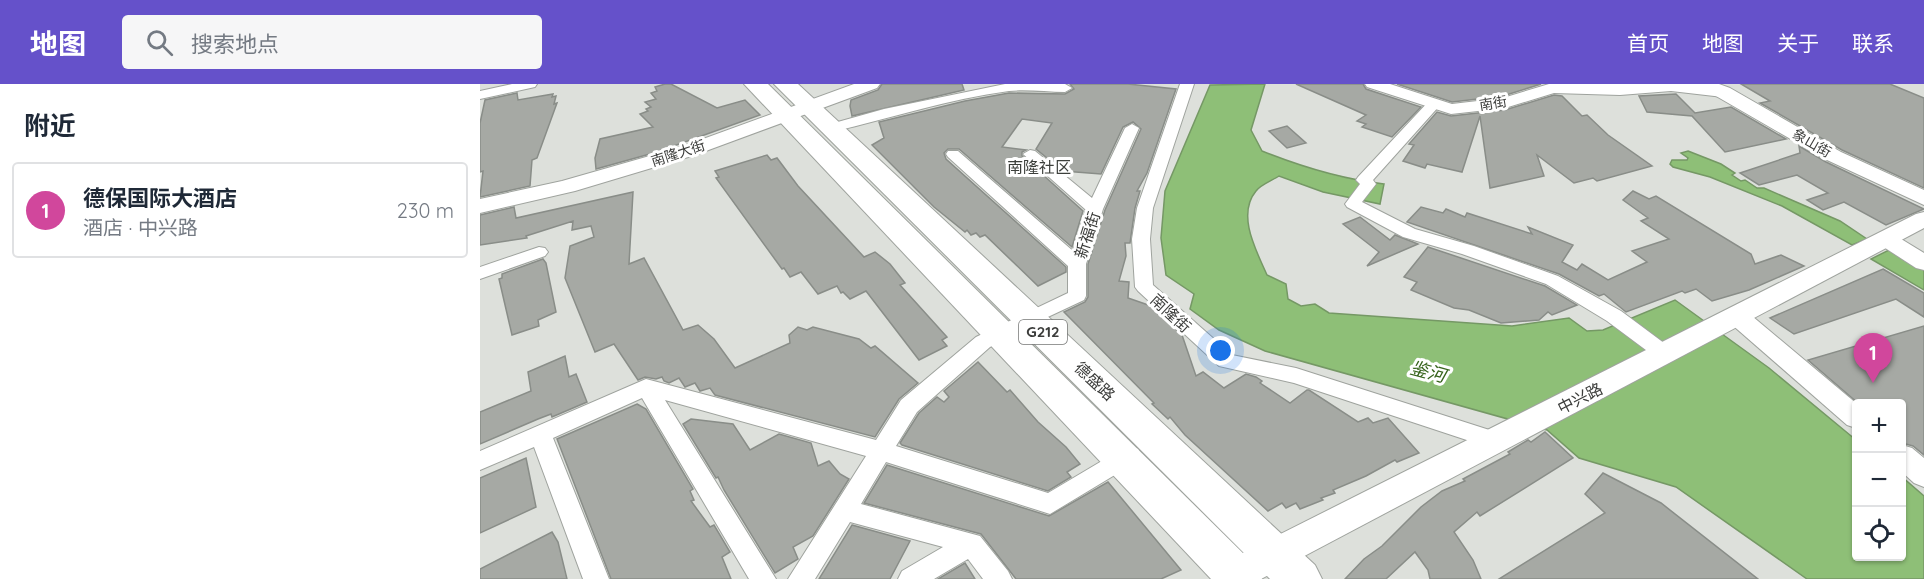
<!DOCTYPE html>
<html lang="zh">
<meta charset="utf-8">
<style>
body{margin:0;font-family:Quicksand,"Noto Sans SC",sans-serif;background:#f6f6f7;color:#1f2937}
.controls{position:absolute;right:18px;bottom:18px;display:grid;overflow:hidden;border-radius:6px;box-shadow:0 2px 4px #0004}
.controls button{width:54px;height:54px;display:grid;place-items:center;padding:0;border:0;border-bottom:2px solid #e0e1e3;background:#fff;color:#1f2937;font:30px sans-serif}
.you{position:absolute;left:741px;top:267px;width:21px;height:21px;margin:-15px;border:4px solid #fff;border-radius:50%;background:#1a73e8;box-shadow:0 0 0 9px #1a73e833}
.badge{display:grid;place-items:center;width:39px;height:39px;border-radius:50%;background:#6551ca;color:#fff;font-size:20px;font-weight:700}
.pin{position:absolute;translate:-50% -50px;filter:drop-shadow(0 2px 3px #0008)}
.pin::after{content:'';position:absolute;top:32px;width:21px;height:18px;background:inherit;clip-path:polygon(0 0,100% 0,50% 100%)}
.list{margin:0;padding:0;list-style:none}
h2{display:flex;justify-content:space-between;align-items:center;height:78px;margin:0;padding:0 24px;font-size:26px}
h2 small{font-size:20px;font-weight:400;color:#747a83}
.list li{display:grid;grid-template-columns:39px 1fr auto;gap:18px;align-items:center;box-sizing:border-box;height:96px;margin:0 12px 12px;padding:0 12px;border:2px solid #e0e1e3;border-radius:6px}
.list b{display:block;font-size:22px;white-space:nowrap}
.list p{margin:0;font-size:20px;white-space:nowrap;color:#747a83}
.list em{font-size:20px;font-style:normal;color:#747a83}
.icon{flex:none;width:33px;height:33px;fill:none;stroke:currentColor;stroke-width:2;stroke-linecap:round;stroke-linejoin:round}
.map{position:relative;flex:none;width:1444px;height:495px;overflow:hidden}
header{display:flex;align-items:center;gap:36px;box-sizing:border-box;height:84px;padding:0 30px;background:#6551ca;color:#fff}
header strong{font-size:28px}
nav{display:flex;gap:33px;margin-inline-start:auto;font-size:21px}
.search{width:420px;height:54px;background:#f6f6f7;display:flex;align-items:center;gap:15px;box-sizing:border-box;padding:0 21px;border-radius:6px;color:#747a83;font-size:22px}
main{display:flex}
aside{flex:1;background:#fff}
.map>svg:first-child{display:block}
.water{fill:#8ebf77;stroke:#759865;stroke-width:1.5}
.building{fill:#a6a9a4;stroke:#898d88;stroke-width:1.5}
.lines{fill:none;stroke-linecap:round;stroke-linejoin:round}
.minor-casing{stroke:#9fa39e;stroke-width:2}
.tertiary-casing{stroke:#9fa39e;stroke-width:2}
.secondary-casing{stroke:#9fa39e;stroke-width:2}
.trunk-casing{stroke:#9fa39e;stroke-width:2}
.minor{fill:#fff;fill-rule:evenodd}
.tertiary{fill:#fff;fill-rule:evenodd}
.secondary{fill:#fff;fill-rule:evenodd}
.trunk{fill:#fff;fill-rule:evenodd}
.labels{text-anchor:middle;stroke-width:6;stroke-linejoin:round;paint-order:stroke}
.far-street-label{font-size:14px;fill:#3c3d3b;stroke:#fff}
.shield{fill:#fff;stroke:#767776;stroke-width:1.5}
.shield-label{font-size:15px;font-weight:bold;fill:#3c3d3b}
.far-quarter-label{font-size:16px;fill:#3c3f3b;stroke:#fff}
.street-label{font-size:16px;fill:#3c3d3b;stroke:#fff}
.water-label{font-size:18px;font-style:italic;fill:#36631b;stroke:#fff}
</style>
<header>
<strong>地图</strong>
<div class="search"><svg class="icon" aria-label="search" viewBox="0 0 24 24"><circle cx="10" cy="10" r="6"/><path d="M15 15l6 6"/></svg>搜索地点</div>
<nav><a>首页</a><a>地图</a><a>关于</a><a>联系</a></nav>
</header>
<main>
<aside>
<h2>附近<small></small></h2>
<ul class="list">
<li><span class="badge" style="background:#d1479c">1</span><div><b>德保国际大酒店</b><p>酒店 · 中兴路</p></div><em>230 m</em></li>
</ul>
</aside>
<div class="map">
<svg width="1444" height="495" viewBox="0 0 1444 495">
<rect width="100%" height="100%" fill="#dde0db"/>
<g class="water">
<path d="M785,0L771,46L782,67C822,83 861,95 904,100L900,120L843,108L799,92C793,96 780,101 776,107C756,131 777,168 787,191L806,200L808,215L821,222L835,220L849,229L1032,242L1089,234L1107,247L1123,246L1195,216L1289,284L1376,356V472H1422V393L1444,412V495H1327L1196,403L1099,374L1067,346L785,267L739,246L710,225L714,210L686,191L681,154L685,107L730,1Z"/>
<polygon points="1208,67 1241,80 1255,89 1252,91 1261,97 1265,96 1277,104 1284,104 1360,137 1387,155 1372,161 1302,122 1230,93 1193,83 1190,80 1192,76 1207,76 1208,74 1201,69"/>
<polygon points="1411,165 1444,183 1444,206 1391,175"/>
</g>
<g class="building">
<polygon points="185,0 191,0 237,24 265,16 280,31 177,68 116,85 115,74 120,55 173,43 160,30 168,27 166,25 171,23 165,18 176,15 171,9 177,7 175,3"/>
<polygon points="402,0 482,0 484,6 372,32 370,22 371,16 398,6"/>
<polygon points="590,0 648,0 696,5 667,89 657,107 660,107 655,124 650,159 645,159 646,172 639,197 649,198 648,214 671,222 702,251 716,292 723,288 744,304 766,290 776,293 782,297 780,299 810,319 827,306 829,306 878,338 888,334 893,339 908,334 939,369 917,378 915,376 886,392 853,406 855,409 841,414 843,416 820,425 816,419 806,424 802,419 788,427 705,351 690,333 688,335 672,320 674,319 584,228 605,218 608,213 608,180 625,126 661,45 653,38 643,43 621,90 583,87 556,65 572,39 542,35 522,63 546,66 542,68 542,72 603,127 592,163 479,65 468,65 464,69 466,75 586,183 586,188 558,202 505,151 500,153 496,149 491,151 487,146 485,148 454,123 392,61 404,54 399,38 485,17 529,9 585,10 594,5"/>
<polygon points="816,0 883,0 886,5 941,23 912,53 882,43 886,40 877,37 886,31"/>
<polygon points="917,0 1061,0 1023,12 972,18"/>
<polygon points="1261,0 1410,0 1444,14 1444,104 1362,66 1280,19 1290,17"/>
<polygon points="37,9 38,16 73,10 72,13 76,12 74,20 77,19 57,74 52,76 50,102 0,113 3,87 0,88 0,39 5,16"/>
<polygon points="1196,10 1215,29 1251,23 1306,55 1245,68 1212,32 1167,28 1159,12"/>
<polygon points="1074,11 1082,12 1102,32 1107,31 1128,51 1172,82 1117,97 1113,94 1094,99 1057,71 1064,92 1010,104 1000,32 982,88 947,80 945,84 923,77 934,61 929,60 957,28 971,32 1025,26"/>
<polygon points="807,42 826,59 807,64 789,47"/>
<polygon points="1319,62 1346,78 1444,125 1406,141 1364,118 1343,126 1327,116 1348,109 1317,91 1279,101 1260,89 1320,69"/>
<polygon points="287,71 291,76 297,74 318,102 384,173 395,168 410,180 425,199 420,201 467,253 462,256 467,262 439,276 386,207 370,215 363,208 361,209 357,202 338,210 321,188 310,193 304,184 302,185 236,94 239,93 235,87"/>
<polygon points="1153,107 1169,115 1176,112 1271,170 1275,180 1301,171 1324,182 1269,206 1232,217 1216,205 1205,209 1202,207 1146,228 1124,210 1119,212 1079,190 927,138 941,123 963,129 966,125 985,133 987,129 1052,150 1048,143 1093,161 1082,178 1097,186 1102,180 1128,196 1167,178 1152,167 1189,155 1161,137 1168,134 1143,116"/>
<polygon points="153,108 149,180 164,174 203,246 218,241 234,255 255,284 310,259 309,251 318,243 327,246 333,243 379,255 391,264 395,262 438,299 419,315 395,353 235,311 230,304 220,307 215,299 205,303 199,294 189,299 184,297 182,293 176,295 165,293 158,296 134,260 115,268 85,194 90,162 114,153 111,142 92,146 93,137 46,152 47,154 0,161 0,131 34,123 36,134"/>
<polygon points="880,133 910,156 915,151 938,160 887,182 899,168 863,140"/>
<polygon points="948,163 1065,202 1097,221 1072,231 1068,228 1059,236 1021,239 989,226 974,224 931,206 937,198 924,193"/>
<polygon points="63,175 66,179 76,228 58,236 59,242 32,251 19,195 22,194 22,190"/>
<polygon points="1403,185 1444,209 1444,233 1416,215 1314,250 1290,234"/>
<polygon points="1444,242 1444,371 1433,362 1422,359 1422,320 1379,320 1328,276"/>
<polygon points="85,272 89,293 96,290 107,318 72,333 71,330 58,335 0,360 0,328 51,307 48,288"/>
<polygon points="498,278 527,308 530,306 558,338 586,363 600,380 587,388 591,393 568,407 422,361 420,359 439,329 457,313 464,318 469,313 464,307"/>
<polygon points="157,320 166,325 213,405 210,407 214,416 211,417 230,443 234,441 250,468 242,473 251,495 131,495 77,355"/>
<polygon points="211,335 253,340 270,366 299,350 331,359 338,382 349,377 360,390 369,395 333,452 313,463 318,475 295,489 244,406 238,393 236,394 203,340"/>
<polygon points="1065,348 1093,374 1000,432 997,428 974,448 993,476 1001,495 950,495 948,486 935,468 906,495 865,495 884,475 902,462 941,423 962,407 985,397 983,395 1030,370 1028,368 1048,356 1051,358"/>
<polygon points="46,374 56,423 0,449 0,394"/>
<polygon points="407,381 569,432 628,398 701,486 681,495 536,495 501,450 384,419"/>
<polygon points="1123,389 1181,419 1278,495 1019,495 1125,429 1105,410"/>
<polygon points="372,441 430,457 410,495 339,495"/>
<polygon points="72,448 78,458 87,495 0,495 0,485"/>
<polygon points="485,479 495,495 458,495"/>
</g>
<g class="lines">
<defs>
<g id="minor">
<polygon points="32,0 57,0 55,3 0,15 0,7"/>
<path d="M525,0H585L592,4L585,8C567,8 547,5 529,7C469,15 411,34 352,48L345,44L347,41L404,25Z"/>
<polygon points="700,0 714,0 673,124 670,155 673,201 752,271 816,284 1025,351 1028,357 1025,363 1017,366 814,299 739,282 658,207 655,203 652,155 657,124"/>
<polygon points="954,16 961,20 893,96 896,100 882,118 935,145 994,162 1078,192 1141,227 1192,265 1195,270 1192,275 1185,277 1178,275 1127,237 1066,200 982,170 923,153 867,123 865,120 880,100 876,96 878,93 949,17"/>
<polygon points="652,40 659,44 623,125 606,180 606,212 604,216 555,239 510,263 437,328 416,362 568,409 642,365 650,362 658,365 661,371 658,377 570,430 406,378 381,420 500,452 528,487 532,495 503,495 488,475 454,495 418,495 422,487 463,463 370,438 335,495 308,495 386,372 185,316 296,495 269,495 162,314 73,354 129,495 103,495 54,363 0,386 0,367 166,295 396,356 421,316 496,253 588,209 588,182 468,73 466,70 468,67 478,67 593,167 606,126 543,70 550,66 555,67 612,114 645,44"/>
<polygon points="59,163 65,164 68,168 65,172 0,195 0,183"/>
</g>
<g id="tertiary">
<polygon points="885,0 910,0 972,20 1023,14 1069,0 1216,0 1243,3 1251,8 1243,13 1191,7 1140,11 1074,9 1025,24 971,30 887,3"/>
<polygon points="1406,149 1413,150 1444,169 1444,186 1436,184 1399,160 1395,155 1399,150"/>
<polygon points="1258,225 1266,227 1377,320 1376,344 1367,341 1250,239 1246,233 1250,227"/>
<polygon points="1422,361 1432,364 1444,374 1444,403 1434,399 1422,388"/>
</g>
<g id="secondary">
<polygon points="374,0 400,0 397,4 215,71 95,107 0,129 0,115 82,97 201,63"/>
<polygon points="1213,0 1239,0 1250,4 1361,68 1444,106 1444,121 1347,76 1236,12 1216,4"/>
<polygon points="1444,128 1444,144 781,495 740,495 738,490 743,479 1436,130"/>
</g>
<g id="trunk">
<polygon points="264,0 288,0 775,481 782,495 731,495"/>
<polygon points="294,0 318,0 835,481 842,495 790,495"/>
</g>
</defs>
<use href="#minor" class="minor-casing"/>
<use href="#tertiary" class="tertiary-casing"/>
<use href="#secondary" class="secondary-casing"/>
<use href="#trunk" class="trunk-casing"/>
<use href="#minor" class="minor"/>
<use href="#tertiary" class="tertiary"/>
<use href="#secondary" class="secondary"/>
<use href="#trunk" class="trunk"/>
</g>
<g class="labels">
<g class="far-street-label">
<text transform="translate(1013 19) rotate(-9)" y="5">南街</text>
<text transform="translate(1332 59) rotate(30)" y="5">象山街</text>
<text transform="translate(198 69) rotate(-18)" y="5">南隆大街</text>
</g>
<rect class="shield" x="539" y="236" width="48" height="24" rx="4.5"/>
<g class="shield-label">
<text x="563" y="253">G212</text>
</g>
<g class="far-quarter-label">
<text x="559" y="89">南隆社区</text>
</g>
<g class="street-label">
<text transform="translate(607 151) rotate(-72)" y="6">新福街</text>
<text transform="translate(691 229) rotate(43)" y="6">南隆街</text>
<text transform="translate(615 297) rotate(43)" y="6">德盛路</text>
<text transform="translate(1100 314) rotate(-27)" y="6">中兴路</text>
</g>
<g class="water-label">
<text transform="translate(948 288) rotate(15)" y="6">鉴河</text>
</g>
</g>
</svg>
<div class="controls">
<button>+</button>
<button>−</button>
<button><svg class="icon" aria-label="locate" viewBox="0 0 24 24"><circle cx="12" cy="12" r="6"/><path d="M12 2v4M12 18v4M2 12h4M18 12h4"/></svg></button>
</div>
<div class="you"></div>
<div class="pin badge" style="left:1393px;top:299px;background:#d1479c">1</div>
</div>
</main>
